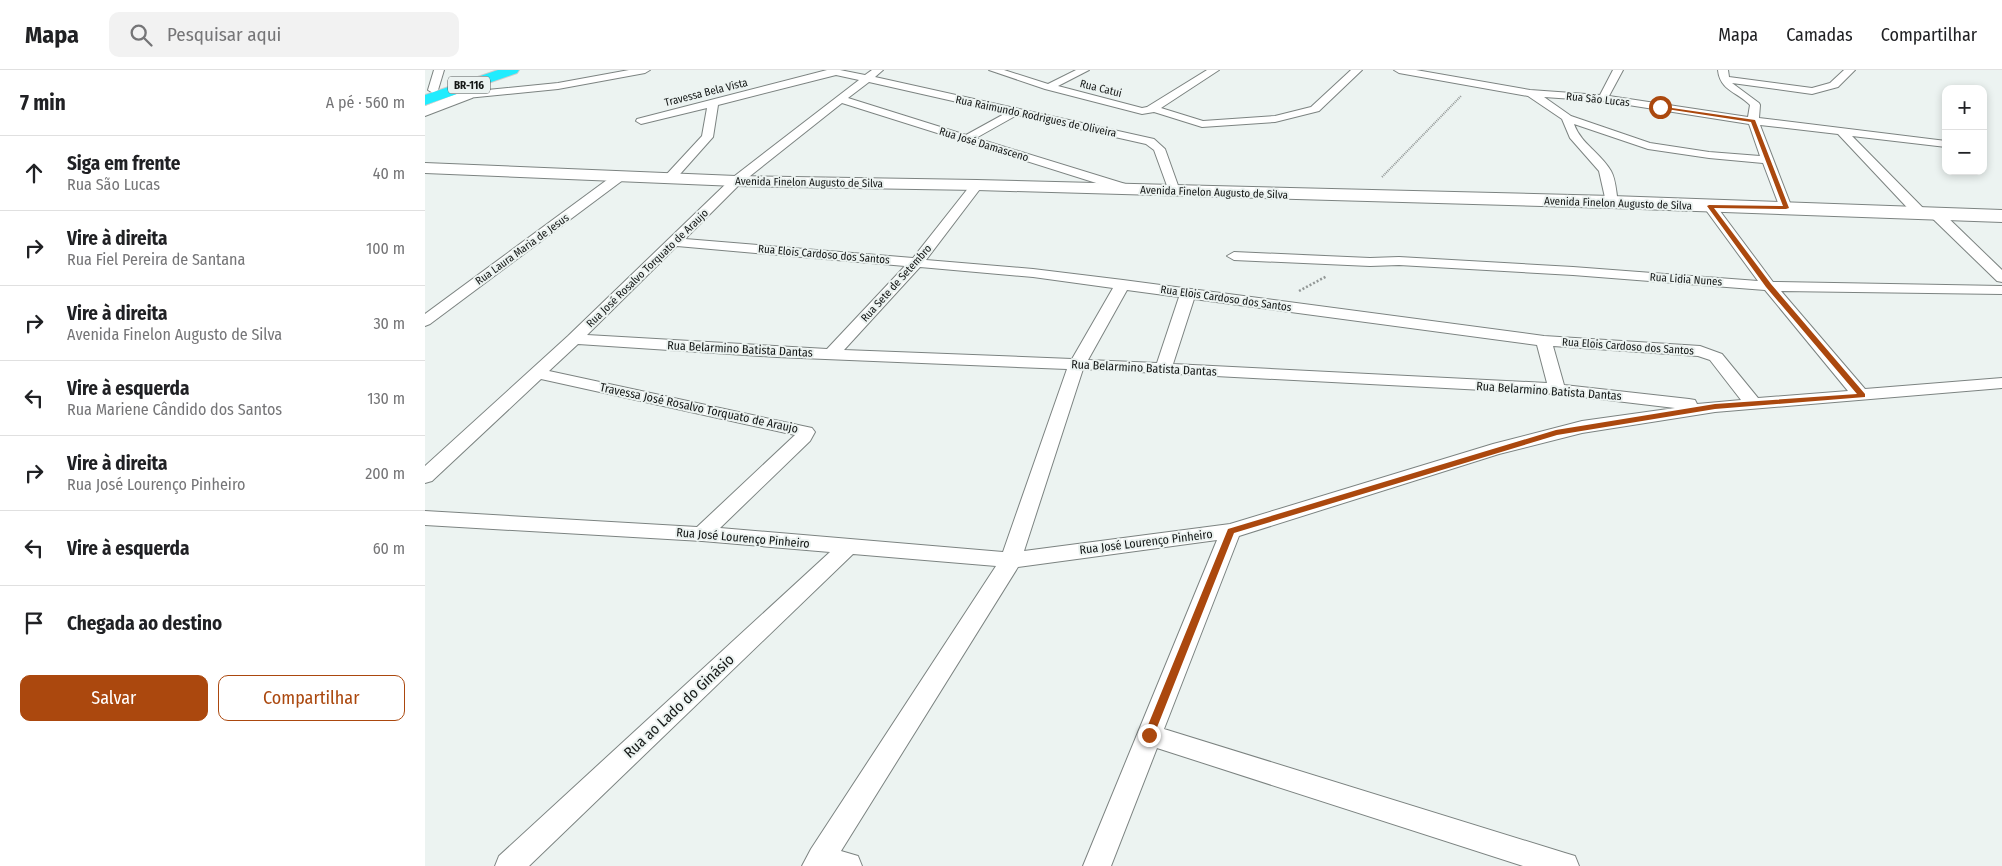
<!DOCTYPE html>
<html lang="pt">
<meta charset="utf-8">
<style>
body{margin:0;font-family:"Fira Sans Condensed",sans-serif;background:#f2f2f2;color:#202124}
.controls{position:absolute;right:15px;top:15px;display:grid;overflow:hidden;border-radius:10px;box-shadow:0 2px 8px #0003}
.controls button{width:45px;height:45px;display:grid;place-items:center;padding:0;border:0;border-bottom:1px solid #e0e0e0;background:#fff;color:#202124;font:25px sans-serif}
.stop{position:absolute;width:15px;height:15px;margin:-11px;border:4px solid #ab480e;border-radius:50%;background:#fff}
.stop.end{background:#ab480e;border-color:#fff;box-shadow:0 1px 5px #0008}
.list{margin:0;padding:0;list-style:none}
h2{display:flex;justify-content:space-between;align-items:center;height:65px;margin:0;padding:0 20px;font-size:21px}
h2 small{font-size:16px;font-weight:400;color:#757577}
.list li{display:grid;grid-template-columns:32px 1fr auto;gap:15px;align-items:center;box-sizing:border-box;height:75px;padding:0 20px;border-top:1px solid #e0e0e0}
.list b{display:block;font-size:19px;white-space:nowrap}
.list p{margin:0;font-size:16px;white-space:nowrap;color:#757577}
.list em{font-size:16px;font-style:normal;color:#757577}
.actions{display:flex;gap:10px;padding:15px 20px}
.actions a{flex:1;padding:11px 0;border:1px solid #ab480e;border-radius:10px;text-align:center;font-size:18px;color:#ab480e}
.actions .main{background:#ab480e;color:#fff}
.icon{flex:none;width:28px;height:28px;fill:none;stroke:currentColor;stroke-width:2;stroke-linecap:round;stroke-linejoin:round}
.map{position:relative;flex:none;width:1577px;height:796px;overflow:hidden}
header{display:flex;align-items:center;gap:30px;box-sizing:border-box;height:70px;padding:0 25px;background:#fff;border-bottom:1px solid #e0e0e0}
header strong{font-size:24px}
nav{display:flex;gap:28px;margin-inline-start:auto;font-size:18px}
.search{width:350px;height:45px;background:#f2f2f2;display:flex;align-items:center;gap:12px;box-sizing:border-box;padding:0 18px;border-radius:10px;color:#757577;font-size:19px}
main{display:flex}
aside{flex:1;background:#fff}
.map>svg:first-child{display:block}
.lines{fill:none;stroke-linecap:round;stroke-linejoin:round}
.street-casing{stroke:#7c8381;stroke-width:2}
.secondary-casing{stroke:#7c8381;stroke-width:2}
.highway-casing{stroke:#cbcccc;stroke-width:2}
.path-far1{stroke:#929796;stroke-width:2;stroke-dasharray:1 1;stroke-linecap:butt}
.path{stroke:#929796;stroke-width:2.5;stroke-dasharray:2 2;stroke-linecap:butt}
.street{fill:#fff;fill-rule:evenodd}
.secondary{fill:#fff;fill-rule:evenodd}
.highway{fill:#21ecfe;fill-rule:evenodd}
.route{fill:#ab480e}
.labels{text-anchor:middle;stroke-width:4;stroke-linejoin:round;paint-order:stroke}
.shield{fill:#ecf3f1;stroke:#555958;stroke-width:1}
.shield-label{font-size:11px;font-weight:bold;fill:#141716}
.far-street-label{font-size:11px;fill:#141716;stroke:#ecf3f1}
.street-label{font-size:12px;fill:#141716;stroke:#ecf3f1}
.near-street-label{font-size:15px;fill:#141716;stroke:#ecf3f1}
</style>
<header>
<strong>Mapa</strong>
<div class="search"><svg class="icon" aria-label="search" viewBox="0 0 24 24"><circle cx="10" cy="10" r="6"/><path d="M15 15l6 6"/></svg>Pesquisar aqui</div>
<nav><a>Mapa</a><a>Camadas</a><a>Compartilhar</a></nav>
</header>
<main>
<aside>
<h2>7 min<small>A pé · 560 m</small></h2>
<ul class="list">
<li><svg class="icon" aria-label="ahead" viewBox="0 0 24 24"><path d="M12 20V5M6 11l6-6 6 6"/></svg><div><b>Siga em frente</b><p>Rua São Lucas</p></div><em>40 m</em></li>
<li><svg class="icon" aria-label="right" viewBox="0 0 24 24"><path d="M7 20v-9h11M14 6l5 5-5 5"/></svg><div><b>Vire à direita</b><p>Rua Fiel Pereira de Santana</p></div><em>100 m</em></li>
<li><svg class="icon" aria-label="right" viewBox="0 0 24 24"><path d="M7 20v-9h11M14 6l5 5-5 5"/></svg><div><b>Vire à direita</b><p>Avenida Finelon Augusto de Silva</p></div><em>30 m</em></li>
<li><svg class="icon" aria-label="left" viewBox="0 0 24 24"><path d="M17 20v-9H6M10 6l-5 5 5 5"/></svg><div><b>Vire à esquerda</b><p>Rua Mariene Cândido dos Santos</p></div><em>130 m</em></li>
<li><svg class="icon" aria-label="right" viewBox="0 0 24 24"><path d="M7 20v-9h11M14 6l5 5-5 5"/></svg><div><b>Vire à direita</b><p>Rua José Lourenço Pinheiro</p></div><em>200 m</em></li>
<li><svg class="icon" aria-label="left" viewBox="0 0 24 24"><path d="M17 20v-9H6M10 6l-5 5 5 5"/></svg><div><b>Vire à esquerda</b></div><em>60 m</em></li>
<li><svg class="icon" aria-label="arrive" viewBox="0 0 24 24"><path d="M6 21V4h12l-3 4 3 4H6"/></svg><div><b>Chegada ao destino</b></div></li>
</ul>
<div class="actions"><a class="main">Salvar</a><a>Compartilhar</a></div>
</aside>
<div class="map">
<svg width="1577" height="796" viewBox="0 0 1577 796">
<rect width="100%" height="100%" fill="#ecf3f1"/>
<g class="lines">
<defs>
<g id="street">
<polygon points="9,0 19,0 13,20 8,23 3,20"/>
<polygon points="204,0 225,0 220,3 133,19 42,28 37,25 42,22 133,13"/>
<path d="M402,0H415L440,5L447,0H458L450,7L729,69L740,79L755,121L749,125L745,124L729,80L721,74L592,45L551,68L707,116L709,119L707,122L703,123L417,33L315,114L260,169L488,188L548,112L552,111L558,115L501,190L608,199L698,210L1119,266L1275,276L1297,284L1333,328L1423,321L1340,220L1148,205L974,195L945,196L809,190L802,186L809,182L945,188L974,187L1148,197L1333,211L1278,136L1284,132L1289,133L1348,212L1577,216V224L1356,221L1440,319L1577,308V318L1290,342L1157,363L1074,384L814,466L739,659L1140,783L1150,786L1154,796H1098L732,678L686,796H658L792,470L593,497L416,781L433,786L437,796H377L386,779L571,496L428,484L104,796H70L74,786L405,482L277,471L0,455V441L272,457L370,365L116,309L7,411L0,413V396L143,266L307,108L434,10L411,5L293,35L288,67L248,112H240L238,109L240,106L277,66L282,38L216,54L211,51L212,49ZM444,12L581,43L541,65L423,28ZM252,176L480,196L402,279L162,265ZM495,197L608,207L688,218L647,289L419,280ZM702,220L754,227L732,293L663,290ZM769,229L1112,275L1122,313L748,294ZM153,274L352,287L642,299L578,482L295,458L385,371L390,362L387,358L124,301ZM1128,276L1273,286L1285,290L1316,330L1272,334L1270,330L1264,329L1139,315ZM658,299L1132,324L1250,338L1157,351L1068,374L805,454L599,481Z"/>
<polygon points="564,0 579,0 623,14 651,0 664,0 633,16 717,38 722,37 782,0 794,0 736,38 778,51 850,46 886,37 926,0 937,0 894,41 850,52 777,57 729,42 717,44 620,19"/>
<path d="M969,0H991L1105,20L1175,25L1188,0H1198L1184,26L1323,47L1325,35C1313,22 1295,21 1293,0H1303L1304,7L1387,18L1405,13L1419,0H1430L1413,17L1387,24L1307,13L1334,33L1335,35L1334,48L1521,71V77L1427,66L1501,141L1502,144L1501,147H1491L1413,64L1335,55L1367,138L1361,142L1355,138L1338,93L1284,88L1223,79L1149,54C1156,74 1176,83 1186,101C1191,110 1191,122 1193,132L1187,136L1181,132L1174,101L1145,68L1137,49L1103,26L974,3ZM1119,27L1178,31L1324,54L1335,86L1284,82L1225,73L1146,46Z"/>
<polygon points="194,103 200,107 198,110 5,254 0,256 0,244 190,104"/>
<polygon points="1511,140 1516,141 1577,200 1577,212 1572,211 1506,147 1505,144 1506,141"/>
</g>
<g id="secondary">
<polygon points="42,20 47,22 50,25 47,28 0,46 0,36"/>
<polygon points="0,93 311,106 552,110 1187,126 1577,140 1577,152 1187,138 552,120 311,116 0,103"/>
</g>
<polygon id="highway" points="73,0 94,0 92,3 0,35 0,25"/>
</defs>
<use href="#street" class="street-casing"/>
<use href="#secondary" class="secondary-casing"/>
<use href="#highway" class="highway-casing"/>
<polyline class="path-far1" points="957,107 1036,26"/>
<polyline class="path" points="874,221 902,206"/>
<use href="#street" class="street"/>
<use href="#secondary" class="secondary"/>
<use href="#highway" class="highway"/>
</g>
<polygon class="route" points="1233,36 1330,50 1364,138 1361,139 1289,138 1346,214 1440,324 1440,327 1290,339 1132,365 809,463 729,665 728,668 720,668 719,665 803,459 1131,360 1290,334 1432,324 1341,217 1282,136 1284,135 1358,136 1326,52 1235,38"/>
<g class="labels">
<rect class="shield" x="23" y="6.5" width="42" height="17" rx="4"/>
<g class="shield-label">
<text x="44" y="19">BR-116</text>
</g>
<g class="far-street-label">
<text transform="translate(676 18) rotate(14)" y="4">Rua Catui</text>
<text transform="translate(281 22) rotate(-14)" y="4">Travessa Bela Vista</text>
<text transform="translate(1173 29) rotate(6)" y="4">Rua São Lucas</text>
<text transform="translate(611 46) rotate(12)" y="4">Rua Raimundo Rodrigues de Oliveira</text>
<text transform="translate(559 74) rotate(17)" y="4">Rua José Damasceno</text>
<text transform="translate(384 112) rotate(1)" y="4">Avenida Finelon Augusto de Silva</text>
<text transform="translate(789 122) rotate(2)" y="4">Avenida Finelon Augusto de Silva</text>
<text transform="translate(1193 133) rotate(2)" y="4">Avenida Finelon Augusto de Silva</text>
<text transform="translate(97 179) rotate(-36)" y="4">Rua Laura Maria de Jesus</text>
<text transform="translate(399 184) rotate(5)" y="4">Rua Elois Cardoso dos Santos</text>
<text transform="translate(222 198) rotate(-44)" y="4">Rua José Rosalvo Torquato de Araujo</text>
<text transform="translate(1261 209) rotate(4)" y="4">Rua Lidia Nunes</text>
<text transform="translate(471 213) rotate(-48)" y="4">Rua Sete de Setembro</text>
<text transform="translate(801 228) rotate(8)" y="4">Rua Elois Cardoso dos Santos</text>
<text transform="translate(1203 276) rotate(4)" y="4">Rua Elois Cardoso dos Santos</text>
</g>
<g class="street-label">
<text transform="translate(315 279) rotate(3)" y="4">Rua Belarmino Batista Dantas</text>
<text transform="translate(719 298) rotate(3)" y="4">Rua Belarmino Batista Dantas</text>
<text transform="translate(1124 321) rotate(4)" y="4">Rua Belarmino Batista Dantas</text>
<text transform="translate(274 338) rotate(12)" y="4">Travessa José Rosalvo Torquato de Araujo</text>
<text transform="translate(318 468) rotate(5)" y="4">Rua José Lourenço Pinheiro</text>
<text transform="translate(721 472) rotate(-7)" y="4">Rua José Lourenço Pinheiro</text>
</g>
<g class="near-street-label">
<text transform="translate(254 636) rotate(-43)" y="5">Rua ao Lado do Ginásio</text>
</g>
</g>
</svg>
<div class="controls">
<button>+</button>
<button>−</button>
</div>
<div class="stop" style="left:1235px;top:37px"></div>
<div class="stop end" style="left:724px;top:665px"></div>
</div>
</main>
